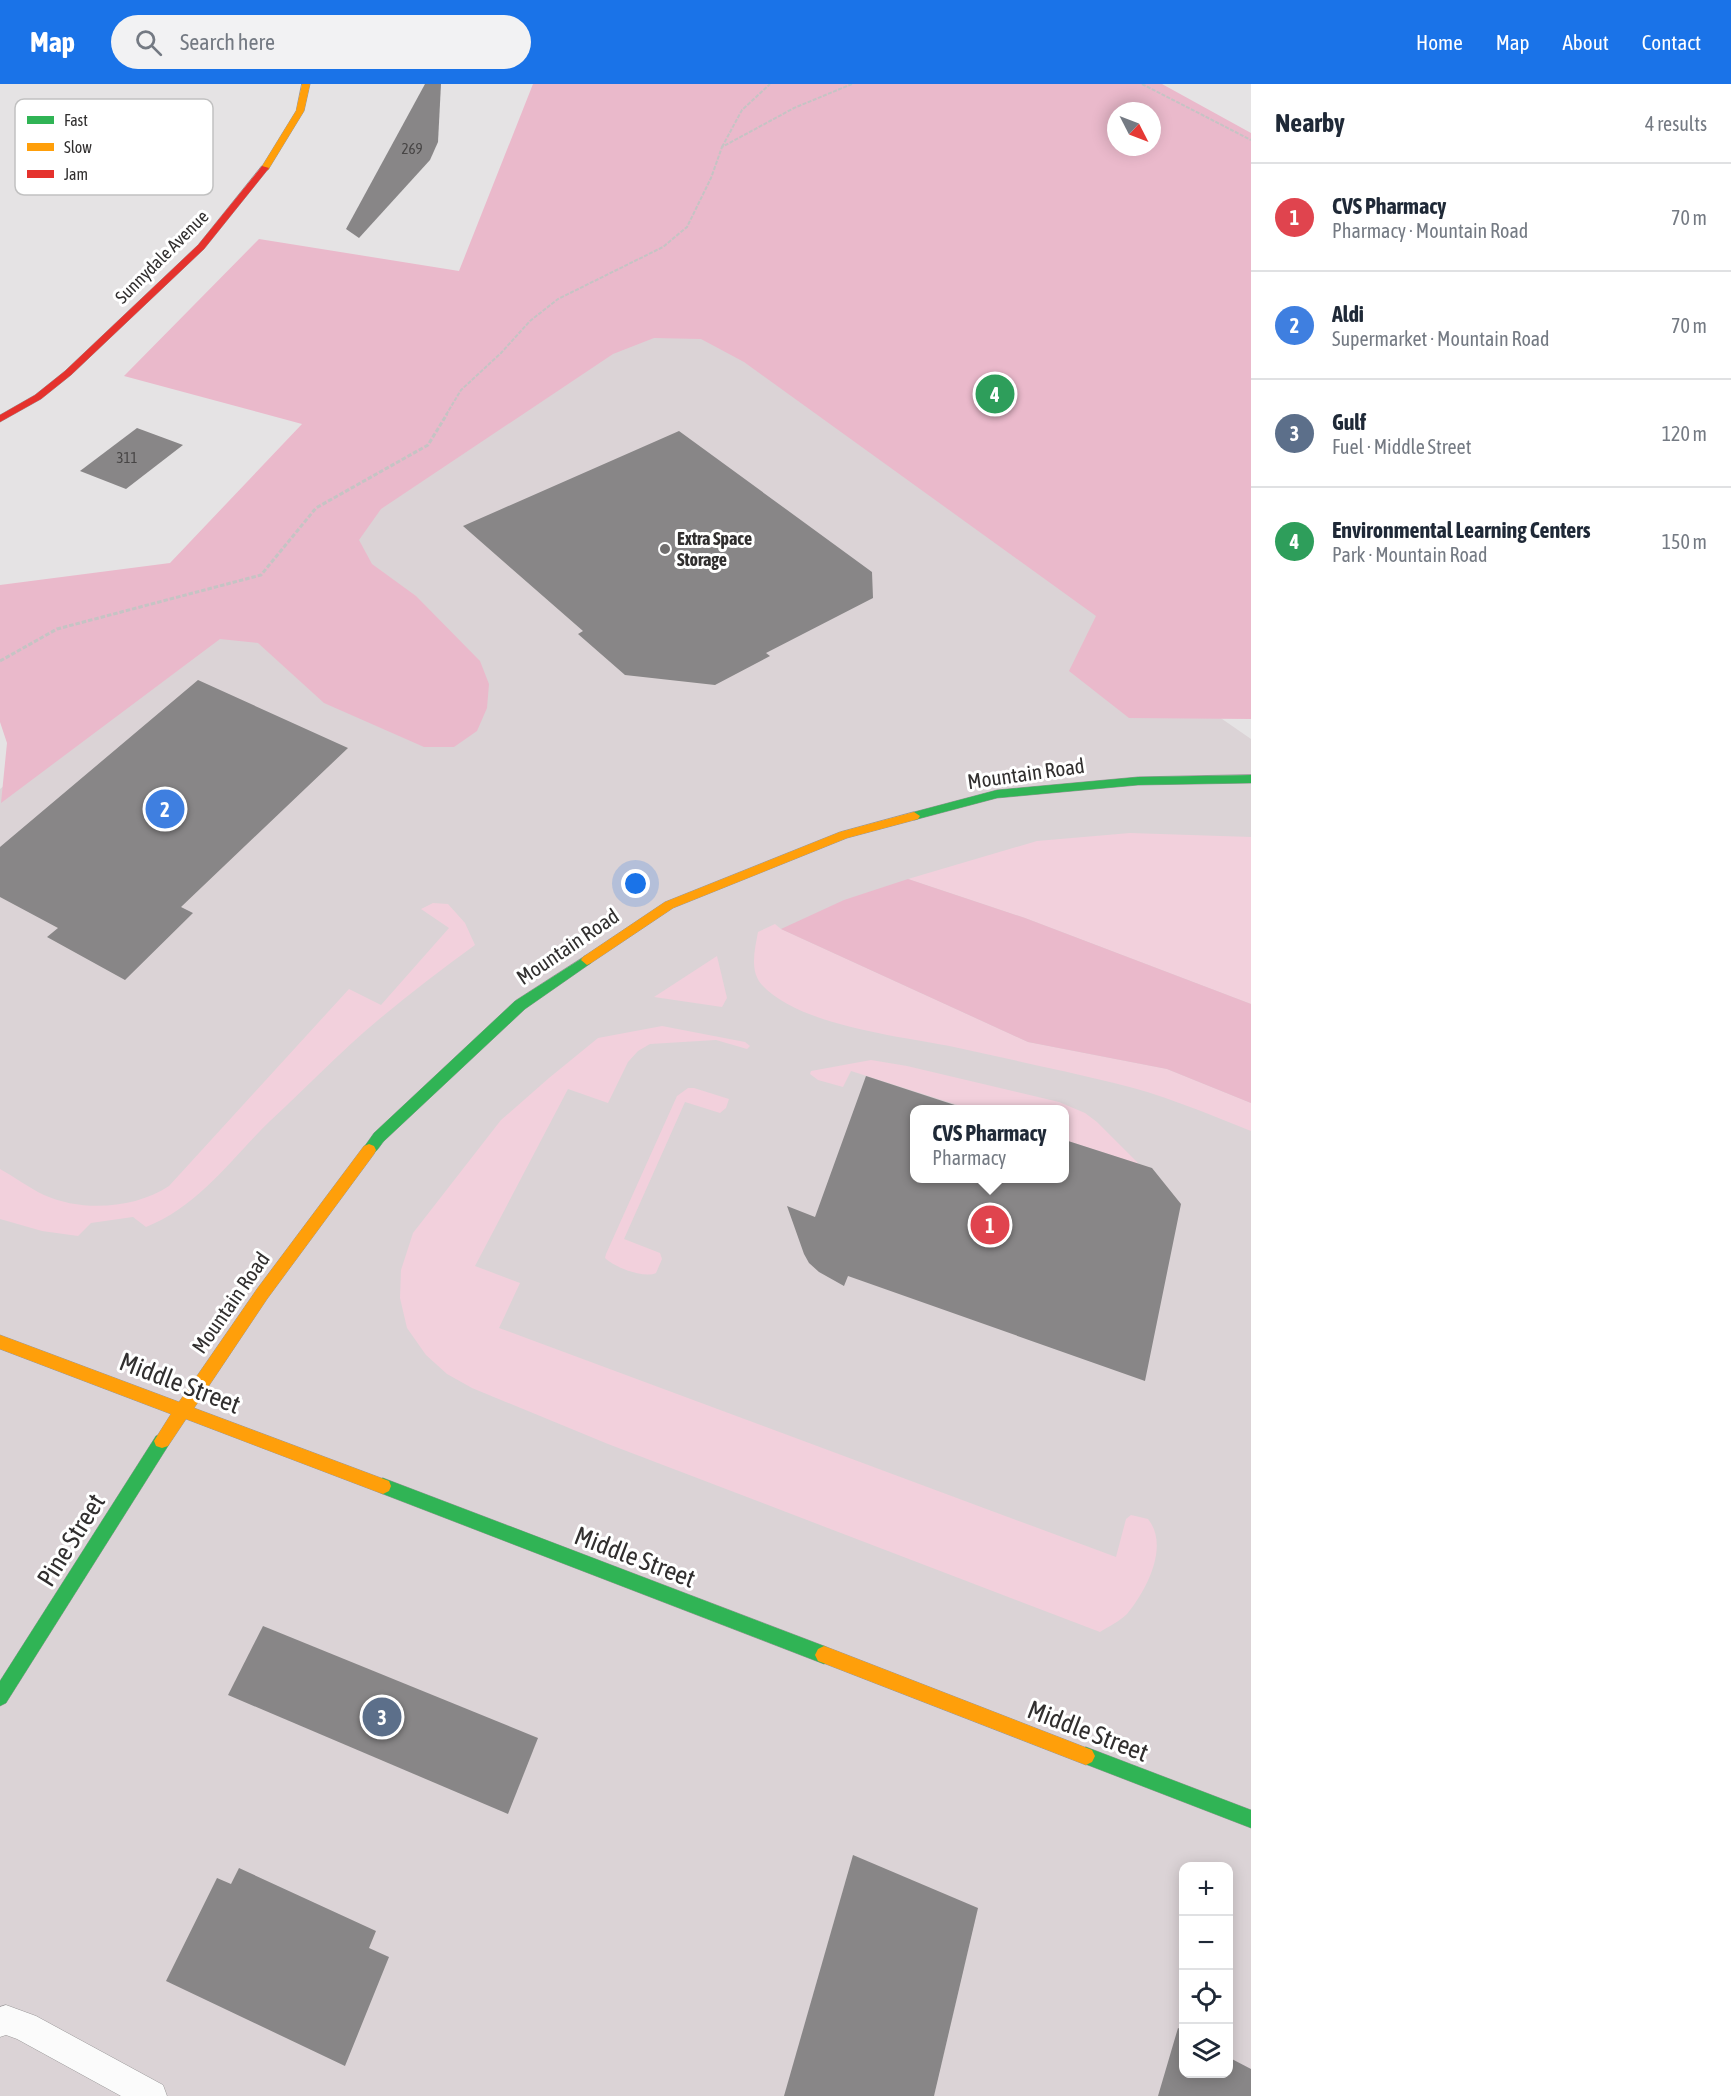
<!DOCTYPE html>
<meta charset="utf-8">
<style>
body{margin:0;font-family:"Asap Condensed",sans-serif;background:#f2f2f3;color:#1f2937}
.controls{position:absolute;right:18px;bottom:18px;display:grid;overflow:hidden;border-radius:12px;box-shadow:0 3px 15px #0003}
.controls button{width:54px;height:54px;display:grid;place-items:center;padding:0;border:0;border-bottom:2px solid #e0e1e3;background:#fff;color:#1f2937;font:30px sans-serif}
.compass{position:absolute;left:1107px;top:18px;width:54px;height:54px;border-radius:50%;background:#fff;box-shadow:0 3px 15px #0003;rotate:132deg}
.you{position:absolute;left:636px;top:800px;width:21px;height:21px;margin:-15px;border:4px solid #fff;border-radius:50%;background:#1a73e8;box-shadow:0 0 0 9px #1a73e833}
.badge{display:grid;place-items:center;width:39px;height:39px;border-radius:50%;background:#1a73e8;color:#fff;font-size:20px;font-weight:700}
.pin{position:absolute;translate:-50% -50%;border:3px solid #fff;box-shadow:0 2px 6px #0006}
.popup{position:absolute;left:910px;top:1021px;width:159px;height:78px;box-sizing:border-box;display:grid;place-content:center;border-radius:12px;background:#fff;filter:drop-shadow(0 2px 4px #0005);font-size:20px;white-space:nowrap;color:#747a83}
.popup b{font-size:22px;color:#1f2937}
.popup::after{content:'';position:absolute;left:50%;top:100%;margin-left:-12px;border:12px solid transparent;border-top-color:#fff}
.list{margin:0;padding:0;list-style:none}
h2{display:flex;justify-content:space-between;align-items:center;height:78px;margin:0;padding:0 24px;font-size:26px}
h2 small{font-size:20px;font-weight:400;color:#747a83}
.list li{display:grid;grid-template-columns:39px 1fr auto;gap:18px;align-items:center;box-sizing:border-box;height:108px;padding:0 24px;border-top:2px solid #e0e1e3}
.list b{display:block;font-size:22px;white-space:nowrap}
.list p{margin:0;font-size:20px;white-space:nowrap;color:#747a83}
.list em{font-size:20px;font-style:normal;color:#747a83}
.icon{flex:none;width:33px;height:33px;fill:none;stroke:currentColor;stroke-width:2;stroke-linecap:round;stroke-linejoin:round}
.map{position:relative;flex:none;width:1251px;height:2012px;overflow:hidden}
header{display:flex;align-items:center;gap:36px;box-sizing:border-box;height:84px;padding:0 30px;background:#1a73e8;color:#fff}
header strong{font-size:28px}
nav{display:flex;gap:33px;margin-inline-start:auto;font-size:21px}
.search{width:420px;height:54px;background:#f2f2f3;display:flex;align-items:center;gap:15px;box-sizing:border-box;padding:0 21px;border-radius:33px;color:#747a83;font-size:22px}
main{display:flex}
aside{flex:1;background:#fff}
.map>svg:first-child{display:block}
.built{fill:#dbd3d6;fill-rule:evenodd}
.green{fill:#f2d0dc}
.forest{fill:#eab9cb;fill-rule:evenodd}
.building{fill:#888687}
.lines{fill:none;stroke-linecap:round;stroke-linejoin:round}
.lane-casing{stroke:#9a9899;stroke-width:1}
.fast-casing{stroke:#9a9899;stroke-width:1}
.slow-casing{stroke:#9a9899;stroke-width:1}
.jam-casing{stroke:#9a9899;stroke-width:1}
.path-far1{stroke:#c5c4c4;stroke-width:2;stroke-dasharray:4 1.5;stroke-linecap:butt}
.path{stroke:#c5c4c4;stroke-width:3;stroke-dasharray:4.5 2;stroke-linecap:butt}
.lane{fill:#fbfbfb;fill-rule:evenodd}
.fast{fill:#30b455;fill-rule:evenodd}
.slow{fill:#ff9f0a;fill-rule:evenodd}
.jam{fill:#e5322d;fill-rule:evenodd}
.poi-dot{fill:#706e6e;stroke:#fff;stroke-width:2}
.labels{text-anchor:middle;stroke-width:6;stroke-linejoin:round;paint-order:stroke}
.far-number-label{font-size:15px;fill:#474545}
.far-street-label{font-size:18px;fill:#312f2f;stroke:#fff}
.far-poi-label{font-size:18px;font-weight:bold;fill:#312f2f;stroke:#fff;text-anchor:start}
.street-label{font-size:21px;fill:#312f2f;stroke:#fff}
.near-street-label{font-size:26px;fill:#312f2f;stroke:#fff}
.key{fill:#fff;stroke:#c1c1c1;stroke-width:1.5}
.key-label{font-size:16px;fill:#312f2f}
</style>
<header>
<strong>Map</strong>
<div class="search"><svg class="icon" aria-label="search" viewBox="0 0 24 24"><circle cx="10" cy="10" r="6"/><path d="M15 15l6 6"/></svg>Search here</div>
<nav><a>Home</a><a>Map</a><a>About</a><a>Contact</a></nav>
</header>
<main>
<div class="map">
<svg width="1251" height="2012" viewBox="0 0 1251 2012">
<rect width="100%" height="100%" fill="#e5e3e4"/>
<path class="built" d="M679,224L1139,531L1147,583L1251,655V2012H0V705L329,444ZM915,1026H1065V1094H915ZM1184,1782H1228V1990H1184Z"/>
<g class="green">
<polygon points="1130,749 1251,753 1251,920 1025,834 908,795 1037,757"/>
<path d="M433,819L448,820L465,839L475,861C442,885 409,910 377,937C340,968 306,1004 270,1037C231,1075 199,1122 146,1143L133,1133L91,1139L78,1152L42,1147L0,1135V1085C15,1093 29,1104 44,1111C82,1128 134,1125 169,1102L349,905L381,921L449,844L421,825Z"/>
<path d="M775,840L781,845L1028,958L1167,985L1251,1019V1047C1206,1029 1161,1010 1114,999C1061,986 1007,975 954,963C900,952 800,942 762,901C749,887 755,865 758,848Z"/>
<polygon points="717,872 727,914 722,923 654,913"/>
<path d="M662,942L745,958L750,962L747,965L716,956L650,960L638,967L628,978L608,1019L568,1005L475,1182L520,1199L499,1244L1116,1473L1126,1435L1131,1431L1148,1435C1170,1462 1146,1507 1127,1530C1120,1537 1108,1543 1100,1548L608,1360L472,1304L447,1290L426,1271L407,1244L400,1214L401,1186L413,1149L501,1036L549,994L598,954Z"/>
<polygon points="871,976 907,982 1059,1018 1085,1029 1097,1038 1139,1080 1065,1056 1065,1026 970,1025 851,987 843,1003 818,996 810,990 811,987"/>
<path d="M688,1004H694L729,1015L726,1024L720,1029L685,1018L624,1155L660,1169L662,1175L656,1189C644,1195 614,1183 605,1174L606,1170L677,1012Z"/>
</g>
<g class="forest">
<path d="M533,0H1162L1251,49V635L1129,634L1069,587L1096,532L744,278L701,255L654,254L613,270L381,425L359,456L372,480L416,512L480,577L489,600L487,624L477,647L454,663H424L324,619L258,559L220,555L1,719L7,659L0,638V501L170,479L302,340L124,292L259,155L459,187ZM1116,27H1152V63H1116Z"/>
<polygon points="908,795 1025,834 1251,920 1251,1019 1167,985 1028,958 781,845 844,816"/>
</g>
<g class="building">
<polygon points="425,0 441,0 438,58 430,76 359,154 346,145"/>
<polygon points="137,344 183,361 126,405 80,387"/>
<polygon points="679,347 872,488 873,514 766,569 770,572 715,601 625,591 578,550 583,547 463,442"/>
<polygon points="198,596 348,664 181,823 193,829 125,896 47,853 58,844 0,813 0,763"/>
<polygon points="866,992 970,1026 915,1026 915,1095 1065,1095 1065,1056 1152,1084 1181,1120 1145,1297 848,1192 844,1202 819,1188 809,1179 804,1170 787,1122 815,1133"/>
<polygon points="263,1542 538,1654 508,1730 228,1611"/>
<polygon points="853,1771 978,1824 934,2012 784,2012"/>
<polygon points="239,1784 376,1847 369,1864 389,1873 345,1982 166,1897 217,1794 231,1800"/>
<polygon points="1178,1944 1184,1947 1184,1989 1228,1989 1228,1973 1251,1985 1251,2012 1158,2012"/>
</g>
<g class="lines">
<defs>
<polygon id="lane" points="6,1921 36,1932 163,2001 167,2012 121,2012 17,1955 6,1951 0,1953 0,1923"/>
<g id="fast">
<polygon points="1251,691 1251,699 1138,701 997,714 914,736 908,732 914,728 997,706 1138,693"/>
<path d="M587,871L591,873L593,876L591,879L525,925L384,1057C378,1064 374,1074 364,1070L362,1066L374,1049L515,917Z"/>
<polygon points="162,1350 168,1352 170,1357 168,1362 6,1619 0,1622 0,1597 156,1352"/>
<polygon points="383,1394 824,1562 830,1565 833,1571 830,1577 824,1580 383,1410 377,1407 375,1402 377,1397"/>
<polygon points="1086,1663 1251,1726 1251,1744 1080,1678 1077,1672 1080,1666"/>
</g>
<g id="slow">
<polygon points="302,0 310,0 304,27 268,86 262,86 261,84 296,27"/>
<polygon points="914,728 920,732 918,735 847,754 673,824 591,879 587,881 581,876 583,873 665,818 840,748"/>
<polygon points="369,1060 374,1062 376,1066 374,1070 267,1215 194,1324 389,1397 391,1402 389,1407 383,1410 186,1335 168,1362 162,1364 156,1362 154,1357 171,1330 0,1265 0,1251 179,1318 257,1205 364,1062"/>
<polygon points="824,1562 1092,1666 1095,1672 1092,1678 1086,1681 818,1577 815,1571 818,1565"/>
</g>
<polygon id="jam" points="262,82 269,84 204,165 71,291 41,315 0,338 0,331 35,311 65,287 198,161"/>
</defs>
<use href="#lane" class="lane-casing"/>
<use href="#fast" class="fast-casing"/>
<use href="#slow" class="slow-casing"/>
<use href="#jam" class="jam-casing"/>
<g class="path-far1">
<polyline points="1142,0 1251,56"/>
<polyline points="722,63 742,26 770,0"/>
<polyline points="446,331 461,306 501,269 530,237 558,215 663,163 687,143 711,94 722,63 794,24 852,0"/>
</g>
<polyline class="path" points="0,577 57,545 261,491 316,424 428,361 447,330"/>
<use href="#lane" class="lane"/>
<use href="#fast" class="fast"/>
<use href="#slow" class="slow"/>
<use href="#jam" class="jam"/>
</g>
<circle class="poi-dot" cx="665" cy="465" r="6"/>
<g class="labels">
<g class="far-number-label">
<text x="412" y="70">269</text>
<text x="127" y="379">311</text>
</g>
<g class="far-street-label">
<text transform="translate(162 173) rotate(-45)" y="6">Sunnydale Avenue</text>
</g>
<g class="far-poi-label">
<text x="677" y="461">Extra Space<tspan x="677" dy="21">Storage</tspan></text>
</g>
<g class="street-label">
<text transform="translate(1026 690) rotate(-8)" y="7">Mountain Road</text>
<text transform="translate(568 863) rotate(-34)" y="7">Mountain Road</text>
<text transform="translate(231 1219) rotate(-55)" y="7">Mountain Road</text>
</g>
<g class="near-street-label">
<text transform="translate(180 1299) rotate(21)" y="9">Middle Street</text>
<text transform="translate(71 1456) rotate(-58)" y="9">Pine Street</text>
<text transform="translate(635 1473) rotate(21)" y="9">Middle Street</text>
<text transform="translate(1088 1647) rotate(21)" y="9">Middle Street</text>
</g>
</g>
<rect x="15" y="15" width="198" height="96" rx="9" class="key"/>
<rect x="27" y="32" width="27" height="8" fill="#30b455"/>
<rect x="27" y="59" width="27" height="8" fill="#ff9f0a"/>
<rect x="27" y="86" width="27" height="8" fill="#e5322d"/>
<g class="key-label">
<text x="64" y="42">Fast</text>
<text x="64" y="69">Slow</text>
<text x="64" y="96">Jam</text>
</g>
</svg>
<div class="controls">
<button>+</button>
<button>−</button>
<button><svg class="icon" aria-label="locate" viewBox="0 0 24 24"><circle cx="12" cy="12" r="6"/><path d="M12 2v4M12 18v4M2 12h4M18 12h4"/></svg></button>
<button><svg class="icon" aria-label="layers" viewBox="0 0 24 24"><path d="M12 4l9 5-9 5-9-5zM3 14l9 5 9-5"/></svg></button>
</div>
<svg class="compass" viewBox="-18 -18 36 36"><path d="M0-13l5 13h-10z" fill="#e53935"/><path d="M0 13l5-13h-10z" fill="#747a83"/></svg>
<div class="you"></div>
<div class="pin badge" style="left:990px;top:1141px;background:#e0444e">1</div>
<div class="popup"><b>CVS Pharmacy</b>Pharmacy</div>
<div class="pin badge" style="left:165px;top:725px;background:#3f7fe0">2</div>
<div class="pin badge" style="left:382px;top:1633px;background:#5c6f8a">3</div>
<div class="pin badge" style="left:995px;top:310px;background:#2e9e5b">4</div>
</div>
<aside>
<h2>Nearby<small>4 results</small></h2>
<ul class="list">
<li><span class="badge" style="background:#e0444e">1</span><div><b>CVS Pharmacy</b><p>Pharmacy · Mountain Road</p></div><em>70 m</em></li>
<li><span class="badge" style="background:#3f7fe0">2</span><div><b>Aldi</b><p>Supermarket · Mountain Road</p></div><em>70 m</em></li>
<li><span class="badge" style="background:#5c6f8a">3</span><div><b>Gulf</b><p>Fuel · Middle Street</p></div><em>120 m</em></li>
<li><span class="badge" style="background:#2e9e5b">4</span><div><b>Environmental Learning Centers</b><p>Park · Mountain Road</p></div><em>150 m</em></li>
</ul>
</aside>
</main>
